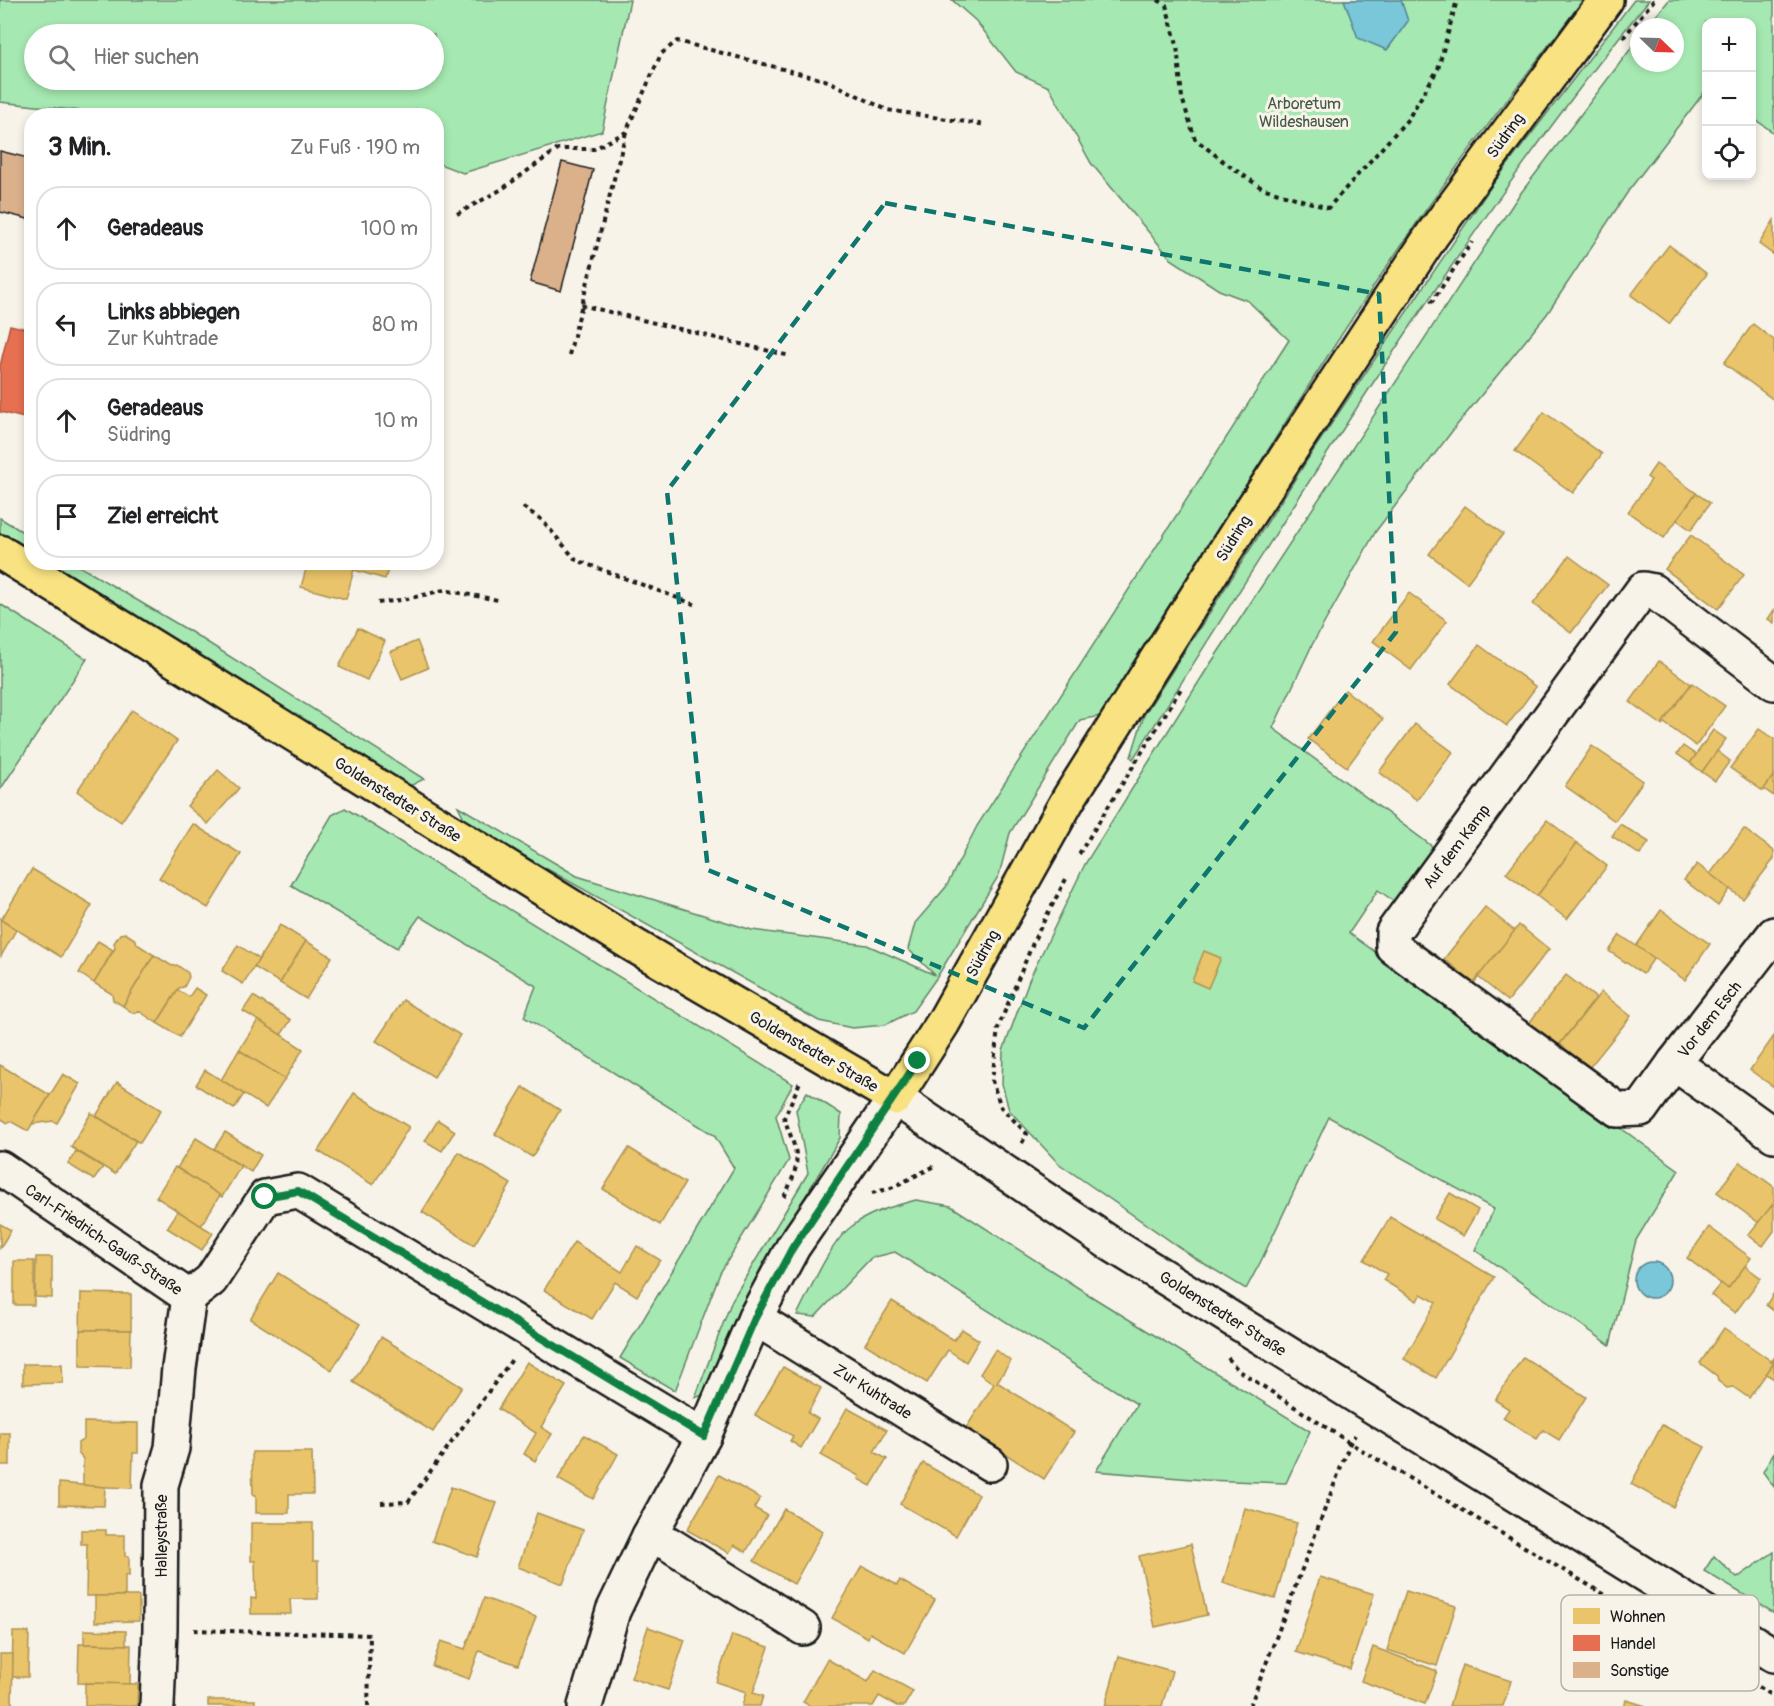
<!DOCTYPE html>
<html lang="de">
<meta charset="utf-8">
<style>
body{margin:0;font-family:Pangolin,sans-serif;background:#f6f6f6;color:#202124}
.controls{position:absolute;right:18px;top:18px;display:grid;overflow:hidden;border-radius:12px;box-shadow:0 3px 9px #0003}
.controls button{width:54px;height:54px;display:grid;place-items:center;padding:0;border:0;border-bottom:2px solid #e0e0e0;background:#fff;color:#202124;font:30px sans-serif}
.compass{position:absolute;left:1630px;top:18px;width:54px;height:54px;border-radius:50%;background:#fff;box-shadow:0 3px 9px #0003;rotate:113deg}
.stop{position:absolute;width:18px;height:18px;margin:-14px;border:4px solid #0b8043;border-radius:50%;background:#fff}
.stop.end{background:#0b8043;border-color:#fff;box-shadow:0 2px 6px #0008}
.list{margin:0;padding:0;list-style:none}
h2{display:flex;justify-content:space-between;align-items:center;height:78px;margin:0;padding:0 24px;font-size:26px}
h2 small{font-size:20px;font-weight:400;color:#757577}
.list li{display:grid;grid-template-columns:39px 1fr auto;gap:18px;align-items:center;box-sizing:border-box;height:84px;margin:0 12px 12px;padding:0 12px;border:2px solid #e0e0e0;border-radius:24px}
.list b{display:block;font-size:22px;white-space:nowrap}
.list p{margin:0;font-size:20px;white-space:nowrap;color:#757577}
.list em{font-size:20px;font-style:normal;color:#757577}
.icon{flex:none;width:33px;height:33px;fill:none;stroke:currentColor;stroke-width:2;stroke-linecap:round;stroke-linejoin:round}
.map{position:relative;flex:none;width:1774px;height:1706px;overflow:hidden}
.search{position:absolute;background:#fff;box-shadow:0 3px 9px #0003;left:24px;top:24px;width:420px;height:66px;display:flex;align-items:center;gap:15px;box-sizing:border-box;padding:0 21px;border-radius:33px;color:#757577;font-size:22px}
.panel{position:absolute;background:#fff;box-shadow:0 3px 9px #0003;left:24px;top:108px;width:420px;height:462px;border-radius:24px}
.map>svg:first-child{display:block}
.green{fill:#a6e8b1;stroke:#618266;stroke-width:1.5;fill-rule:evenodd}
.water{fill:#7ac7d9;stroke:#54838d;stroke-width:1.5}
.homes{fill:#e9c46a;stroke:#ac9253;stroke-width:1.5}
.shops{fill:#e76f51;stroke:#aa5641;stroke-width:1.5}
.building{fill:#dbb18c;stroke:#1c1c1c;stroke-width:1.5}
.lines{fill:none;stroke-linecap:round;stroke-linejoin:round}
.minor-casing{stroke:#1c1c1c;stroke-width:38}
.major-casing{stroke:#1c1c1c;stroke-width:38}
.path{stroke:#1c1c1c;stroke-width:4;stroke-dasharray:4.5 4.5;stroke-linecap:butt}
.minor{stroke:#f7f3e8;stroke-width:33}
.major{stroke:#f8e281;stroke-width:33}
.route{stroke:#0b8043;stroke-width:8}
.marked{fill:none;stroke:#0f766e;stroke-width:4.5;stroke-dasharray:12 8;stroke-linejoin:round}
.labels{text-anchor:middle;stroke-width:6;stroke-linejoin:round;paint-order:stroke}
.park-label{font-size:16px;fill:#455949;stroke:#f7f3e8}
.street-label{font-size:16px;fill:#1c1c1c;stroke:#f7f3e8}
.key{fill:#f7f3e8;stroke:#b5b2ab;stroke-width:1.5}
.key-label{font-size:16px;fill:#1c1c1c}
</style>
<div class="map">
<svg width="1774" height="1706" viewBox="0 0 1774 1706">
<rect width="100%" height="100%" fill="#f7f3e8"/>
<filter id="ink" filterUnits="userSpaceOnUse"><feTurbulence type="fractalNoise" baseFrequency=".0167" numOctaves="2"/><feDisplacementMap in="SourceGraphic" scale="12" xChannelSelector="R" yChannelSelector="G"/><feConvolveMatrix kernelMatrix="1 2 1 2 8 2 1 2 1" color-interpolation-filters="sRGB"/></filter>
<g filter="url(#ink)">
<g class="green">
<path d="M0,0H630L602,131L463,173L437,163L436,116H128L0,102ZM34,34H434V80H34Z"/>
<path d="M952,0H1583C1531,69 1477,137 1428,207C1311,372 1211,547 1101,716L1080,720L1010,833L999,875L937,977L913,1011L885,1025L852,1028L819,1021L467,824L458,806L577,876L752,930L867,945L935,975L908,949L915,923L946,887L977,826L1289,340L1248,301L1219,290L1171,259L1091,163L1049,87L1016,72L976,21Z"/>
<path d="M1634,0H1649C1456,238 1297,501 1133,759L1131,757L1144,715L1311,454L1490,188Z"/>
<polygon points="1669,0 1774,0 1774,133 1752,117 1752,22 1706,22 1706,90 1629,190 1547,314 1453,430 1376,531 1312,645 1273,728 1437,850 1398,904 1378,890 1349,933 1679,1170 1636,1240 1610,1345 1475,1250 1494,1209 1329,1117 1261,1261 1246,1289 1195,1258 1058,1163 1009,1110 1002,1084 1003,1051 1029,980 1085,864 1205,672 1517,198 1639,38 1639,63 1675,63 1675,27 1647,27"/>
<polygon points="0,518 31,537 31,552 0,533"/>
<polygon points="49,563 74,563 191,632 424,779 408,787"/>
<polygon points="0,604 87,659 0,790"/>
<polygon points="345,808 793,1084 776,1116 789,1160 720,1273 675,1391 620,1358 734,1168 714,1135 524,1017 536,986 420,916 397,948 291,885 332,815"/>
<polygon points="807,1092 841,1114 840,1138 742,1304 708,1393 695,1398 732,1300 808,1173 796,1110"/>
<path d="M916,1200L951,1206L1094,1298L1310,1431L1286,1483L1204,1480L1096,1471L1137,1404L895,1252L871,1258L815,1317L797,1315C809,1292 831,1241 851,1227C869,1212 894,1206 916,1200Z"/>
<polygon points="1774,1452 1774,1487 1763,1472"/>
<polygon points="1774,1552 1774,1613 1704,1571 1714,1556 1737,1578"/>
</g>
<g class="water">
<polygon points="1344,0 1401,0 1408,21 1387,50 1358,38"/>
<circle cx="1652" cy="1280" r="18"/>
</g>
<g class="homes">
<polygon points="1774,220 1774,255 1759,244"/>
<polygon points="1669,245 1707,274 1669,324 1631,295"/>
<polygon points="1753,324 1774,340 1774,400 1724,363"/>
<polygon points="1544,412 1602,454 1573,493 1515,451"/>
<polygon points="1656,464 1696,493 1664,538 1628,512 1651,480 1647,477"/>
<polygon points="1696,493 1710,503 1691,530 1677,520"/>
<polygon points="1465,506 1503,534 1467,583 1429,554"/>
<polygon points="1691,535 1744,575 1718,609 1665,569"/>
<polygon points="1569,556 1608,585 1571,633 1533,604"/>
<polygon points="308,562 356,562 346,599 301,587"/>
<polygon points="356,562 400,562 398,569 389,566 385,579 354,570"/>
<polygon points="1409,593 1447,621 1411,670 1373,641"/>
<polygon points="1774,610 1774,623 1768,619"/>
<polygon points="358,628 385,641 367,680 339,667"/>
<polygon points="417,641 428,668 402,679 390,652"/>
<polygon points="1479,645 1536,687 1507,726 1450,684"/>
<polygon points="1659,661 1691,684 1662,725 1630,702"/>
<polygon points="1692,683 1725,706 1696,746 1663,722"/>
<polygon points="1345,690 1383,719 1347,767 1308,739"/>
<polygon points="132,710 177,741 121,822 77,791"/>
<polygon points="1415,724 1453,752 1417,800 1379,772"/>
<polygon points="1759,729 1774,739 1774,775 1763,791 1730,768"/>
<polygon points="1713,730 1726,739 1702,772 1690,763"/>
<polygon points="1592,746 1643,781 1615,821 1565,786"/>
<polygon points="1683,746 1696,755 1690,763 1677,754"/>
<polygon points="1717,751 1730,761 1715,781 1702,772"/>
<polygon points="218,770 239,788 208,824 187,806"/>
<polygon points="1774,775 1774,796 1764,789"/>
<polygon points="1547,820 1577,843 1537,896 1506,873"/>
<polygon points="193,824 241,854 208,908 159,878"/>
<polygon points="1620,824 1649,842 1640,855 1612,836"/>
<polygon points="1744,829 1774,851 1774,859 1743,899 1710,874"/>
<polygon points="1577,843 1607,866 1567,919 1537,896"/>
<polygon points="1697,864 1730,889 1718,906 1684,880"/>
<polygon points="32,869 92,905 61,957 1,920"/>
<polygon points="1485,907 1515,931 1474,983 1444,959"/>
<polygon points="1661,910 1710,944 1685,980 1636,946"/>
<polygon points="0,917 1,920 16,930 1,956"/>
<polygon points="280,925 306,941 280,983 254,967"/>
<polygon points="1519,925 1549,949 1508,1001 1478,977"/>
<polygon points="125,933 136,940 137,944 154,955 123,1006 113,1000 112,994 94,983 115,948 114,943 120,934"/>
<polygon points="1620,935 1654,958 1643,974 1609,951"/>
<polygon points="98,941 113,950 94,983 79,973"/>
<polygon points="306,941 332,957 306,999 280,983"/>
<polygon points="238,945 259,959 243,984 222,971"/>
<polygon points="1204,951 1221,958 1208,988 1192,981"/>
<polygon points="154,955 172,966 177,965 188,973 189,977 184,987 179,988 157,1023 139,1011 133,1013 123,1006"/>
<polygon points="1566,975 1596,998 1555,1050 1526,1027"/>
<polygon points="195,988 206,995 180,1037 157,1023 178,990 189,997"/>
<polygon points="1601,992 1631,1016 1589,1068 1560,1044"/>
<polygon points="253,996 291,1020 281,1035 243,1011"/>
<polygon points="403,1000 460,1035 434,1077 376,1041"/>
<polygon points="258,1020 303,1049 285,1079 239,1050"/>
<polygon points="1774,1036 1774,1087 1750,1070"/>
<polygon points="239,1050 285,1079 266,1108 221,1080"/>
<polygon points="0,1065 50,1095 28,1131 10,1121 8,1123 0,1118"/>
<polygon points="205,1070 244,1094 234,1109 196,1085"/>
<polygon points="63,1074 80,1084 57,1123 53,1121 32,1124"/>
<polygon points="117,1082 161,1110 140,1143 96,1116"/>
<polygon points="523,1087 560,1110 532,1157 495,1134"/>
<polygon points="354,1093 409,1127 373,1185 318,1151"/>
<polygon points="91,1113 136,1141 115,1174 71,1147"/>
<polygon points="438,1120 455,1131 442,1151 425,1141"/>
<polygon points="225,1132 261,1155 251,1172 214,1149"/>
<polygon points="196,1138 241,1166 222,1197 177,1168"/>
<polygon points="629,1148 685,1183 660,1225 603,1189"/>
<polygon points="76,1151 103,1167 94,1180 68,1164"/>
<polygon points="459,1152 511,1184 474,1245 422,1212"/>
<polygon points="1740,1162 1774,1187 1774,1203 1759,1223 1717,1192"/>
<polygon points="175,1167 220,1195 201,1226 156,1197"/>
<polygon points="1450,1193 1478,1210 1463,1236 1434,1219"/>
<polygon points="1774,1203 1774,1231 1763,1246 1748,1235"/>
<polygon points="178,1211 213,1233 202,1250 167,1228"/>
<polygon points="1390,1217 1494,1277 1436,1378 1404,1359 1436,1302 1421,1294 1417,1301 1383,1280 1387,1274 1364,1260"/>
<polygon points="0,1224 11,1230 0,1248"/>
<polygon points="1709,1227 1751,1258 1728,1289 1687,1258"/>
<polygon points="574,1242 622,1272 637,1246 660,1260 637,1296 615,1282 592,1319 544,1290"/>
<polygon points="36,1257 52,1257 52,1298 35,1297"/>
<rect x="14" y="1261" width="20" height="44"/>
<polygon points="1745,1266 1761,1278 1735,1313 1711,1295 1721,1283 1728,1289"/>
<polygon points="278,1273 360,1324 332,1370 250,1319"/>
<polygon points="81,1293 131,1294 131,1330 80,1330"/>
<polygon points="1774,1293 1774,1311 1766,1305"/>
<polygon points="892,1301 954,1340 962,1329 979,1340 966,1362 948,1350 927,1383 865,1344"/>
<polygon points="1724,1328 1774,1363 1749,1398 1733,1387 1727,1388 1718,1381 1717,1376 1700,1363"/>
<polygon points="80,1330 131,1330 130,1367 80,1366"/>
<polygon points="381,1337 462,1387 433,1432 353,1382"/>
<polygon points="995,1350 1011,1361 997,1382 1074,1432 1044,1479 966,1428 994,1384 980,1374"/>
<polygon points="1523,1357 1586,1397 1559,1440 1543,1430 1537,1439 1503,1418 1509,1409 1495,1400"/>
<polygon points="1774,1358 1774,1379 1766,1374 1774,1363 1771,1362"/>
<polygon points="527,1362 566,1386 541,1427 552,1434 535,1461 524,1454 536,1433 498,1409"/>
<polygon points="23,1364 62,1364 63,1383 23,1384"/>
<polygon points="783,1367 821,1388 808,1413 818,1419 801,1448 790,1441 793,1436 755,1415"/>
<polygon points="847,1408 887,1430 874,1452 887,1459 871,1486 858,1479 859,1476 821,1455"/>
<polygon points="84,1422 138,1423 138,1453 133,1453 132,1488 83,1486 83,1459 78,1453 78,1443 84,1439"/>
<polygon points="1662,1425 1705,1447 1673,1507 1631,1484"/>
<rect x="0" y="1433" width="10" height="32"/>
<polygon points="584,1435 618,1454 593,1499 558,1479"/>
<polygon points="252,1452 312,1452 313,1494 289,1494 289,1513 256,1513 256,1495 253,1495"/>
<polygon points="923,1463 979,1495 956,1536 900,1504"/>
<polygon points="719,1475 760,1498 754,1508 767,1515 746,1552 734,1545 729,1553 687,1530"/>
<polygon points="59,1483 105,1487 104,1506 59,1505"/>
<polygon points="451,1487 497,1503 477,1557 432,1541"/>
<polygon points="1245,1508 1297,1523 1275,1599 1223,1583"/>
<polygon points="784,1509 823,1531 794,1584 754,1561"/>
<polygon points="537,1513 583,1530 563,1584 518,1567"/>
<polygon points="251,1523 313,1523 313,1561 318,1561 318,1599 290,1599 291,1614 251,1614 251,1598 256,1599 255,1561 251,1561"/>
<polygon points="81,1530 106,1530 106,1535 125,1535 125,1556 129,1556 129,1576 125,1575 125,1596 86,1596 87,1544 81,1544"/>
<polygon points="1191,1544 1207,1615 1155,1627 1139,1556"/>
<polygon points="862,1566 897,1585 900,1580 935,1600 905,1653 870,1633 868,1638 832,1618"/>
<polygon points="1320,1577 1374,1594 1350,1669 1296,1652"/>
<polygon points="1406,1591 1456,1606 1437,1666 1387,1650"/>
<polygon points="95,1596 139,1596 139,1621 95,1622"/>
<polygon points="484,1598 536,1617 518,1665 479,1651 469,1679 432,1666 441,1641 465,1649"/>
<polygon points="648,1627 685,1640 668,1690 631,1678"/>
<polygon points="84,1630 126,1631 126,1645 84,1644"/>
<polygon points="13,1632 29,1632 28,1677 12,1677"/>
<polygon points="732,1635 769,1647 753,1693 763,1696 760,1706 742,1706 746,1692 716,1682"/>
<polygon points="79,1644 131,1645 130,1684 78,1683"/>
<polygon points="1373,1647 1437,1671 1425,1704 1361,1681"/>
<polygon points="0,1654 13,1654 12,1705 0,1705"/>
<polygon points="1119,1656 1172,1671 1162,1706 1105,1706"/>
<polygon points="827,1659 868,1682 875,1670 913,1691 904,1706 897,1706 879,1696 873,1706 810,1706 803,1702"/>
<polygon points="1462,1665 1511,1681 1503,1706 1449,1706"/>
<polygon points="85,1683 138,1684 137,1706 85,1706"/>
<rect x="208" y="1700" width="47" height="6"/>
<polygon points="1626,1700 1646,1706 1624,1706"/>
</g>
<polygon class="shops" points="10,325 32,330 32,420 0,412 0,366"/>
<g class="building">
<polygon points="0,151 32,159 32,220 0,212"/>
<polygon points="562,162 593,170 561,291 530,282"/>
</g>
<g class="lines">
<defs>
<g id="minor">
<polyline points="1774,934 1674,1063 1774,1135"/>
<polyline points="1674,1063 1641,1109 1618,1110 1393,947 1393,932 1643,589 1653,591 1774,683"/>
<polyline points="0,1168 189,1297 211,1280 265,1197 298,1191 704,1436"/>
<polyline points="755,1318 990,1464"/>
<polyline points="649,1536 669,1544 803,1628"/>
<polyline points="157,1706 160,1629 161,1485 172,1448 179,1368 189,1297"/>
<polyline points="585,1706 613,1611 649,1536 704,1436 755,1318 793,1247 895,1098 1111,1244 1774,1655"/>
</g>
<polyline id="major" points="0,552 635,946 895,1098 943,1023 1069,798 1246,518 1432,235 1606,0"/>
</defs>
<use href="#minor" class="minor-casing"/>
<use href="#major" class="major-casing"/>
<g class="path">
<polyline points="1158,0 1166,5 1177,45 1182,98 1195,139 1228,165 1262,188 1328,208 1408,119 1438,69 1457,0"/>
<polyline points="1623,38 1654,0"/>
<polyline points="457,214 502,189 558,149 594,149 626,132 661,54 677,41 828,81 887,110 986,125"/>
<polyline points="1431,303 1472,242"/>
<polyline points="581,305 790,356"/>
<polyline points="569,355 626,132"/>
<polyline points="523,507 542,520 576,560 699,606"/>
<polyline points="378,603 407,599 444,590 498,600"/>
<polyline points="1079,854 1182,687"/>
<polyline points="1022,1143 1027,1134 1001,1107 992,1081 998,1028 1035,938 1067,877"/>
<polyline points="872,1193 891,1188 935,1166"/>
<path d="M784,1197C803,1159 798,1156 784,1118L800,1082"/>
<polyline points="1228,1358 1238,1370 1350,1443 1659,1627"/>
<polyline points="381,1503 408,1502 513,1358"/>
<polyline points="194,1630 370,1635 368,1706"/>
<polyline points="1758,1687 1774,1697"/>
<polyline points="1250,1706 1350,1443 1355,1435"/>
</g>
<use href="#minor" class="minor"/>
<use href="#major" class="major"/>
</g>
</g>
<g class="lines" filter="url(#ink)">
<polyline class="route" points="265,1197 298,1191 704,1436 755,1318 793,1247 918,1061"/>
</g>
<path class="marked" d="M885,203L1379,294L1396,632L1084,1028L708,870L667,491Z"/>
<g class="labels">
<g class="park-label">
<text x="1304" y="109">Arboretum<tspan x="1304" dy="18">Wildeshausen</tspan></text>
</g>
<g class="street-label">
<text transform="translate(1505 135) rotate(-54)" y="6">Südring</text>
<text transform="translate(1233 538) rotate(-58)" y="6">Südring</text>
<text transform="translate(398 799) rotate(32)" y="6">Goldenstedter Straße</text>
<text transform="translate(1456 846) rotate(-53)" y="6">Auf dem Kamp</text>
<text transform="translate(982 953) rotate(-61)" y="6">Südring</text>
<text transform="translate(1709 1019) rotate(-52)" y="6">Vor dem Esch</text>
<text transform="translate(814 1051) rotate(30)" y="6">Goldenstedter Straße</text>
<text transform="translate(104 1239) rotate(34)" y="6">Carl-Friedrich-Gauß-Straße</text>
<text transform="translate(1223 1313) rotate(32)" y="6">Goldenstedter Straße</text>
<text transform="translate(873 1391) rotate(32)" y="6">Zur Kuhtrade</text>
<text transform="translate(161 1536) rotate(-90)" y="6">Halleystraße</text>
</g>
</g>
<rect x="1561" y="1595" width="198" height="96" rx="9" class="key"/>
<rect x="1573" y="1608" width="27" height="16" fill="#e9c46a"/>
<rect x="1573" y="1635" width="27" height="16" fill="#e76f51"/>
<rect x="1573" y="1662" width="27" height="16" fill="#dbb18c"/>
<g class="key-label">
<text x="1610" y="1622">Wohnen</text>
<text x="1610" y="1649">Handel</text>
<text x="1610" y="1676">Sonstige</text>
</g>
</svg>
<div class="controls">
<button>+</button>
<button>−</button>
<button><svg class="icon" aria-label="locate" viewBox="0 0 24 24"><circle cx="12" cy="12" r="6"/><path d="M12 2v4M12 18v4M2 12h4M18 12h4"/></svg></button>
</div>
<svg class="compass" viewBox="-18 -18 36 36"><path d="M0-13l5 13h-10z" fill="#e53935"/><path d="M0 13l5-13h-10z" fill="#757577"/></svg>
<div class="stop" style="left:265px;top:1197px"></div>
<div class="stop end" style="left:918px;top:1061px"></div>
<div class="search"><svg class="icon" aria-label="search" viewBox="0 0 24 24"><circle cx="10" cy="10" r="6"/><path d="M15 15l6 6"/></svg>Hier suchen</div>
<section class="panel">
<h2>3 Min.<small>Zu Fuß · 190 m</small></h2>
<ul class="list">
<li><svg class="icon" aria-label="ahead" viewBox="0 0 24 24"><path d="M12 20V5M6 11l6-6 6 6"/></svg><div><b>Geradeaus</b></div><em>100 m</em></li>
<li><svg class="icon" aria-label="left" viewBox="0 0 24 24"><path d="M17 20v-9H6M10 6l-5 5 5 5"/></svg><div><b>Links abbiegen</b><p>Zur Kuhtrade</p></div><em>80 m</em></li>
<li><svg class="icon" aria-label="ahead" viewBox="0 0 24 24"><path d="M12 20V5M6 11l6-6 6 6"/></svg><div><b>Geradeaus</b><p>Südring</p></div><em>10 m</em></li>
<li><svg class="icon" aria-label="arrive" viewBox="0 0 24 24"><path d="M6 21V4h12l-3 4 3 4H6"/></svg><div><b>Ziel erreicht</b></div></li>
</ul>
</section>
</div>
